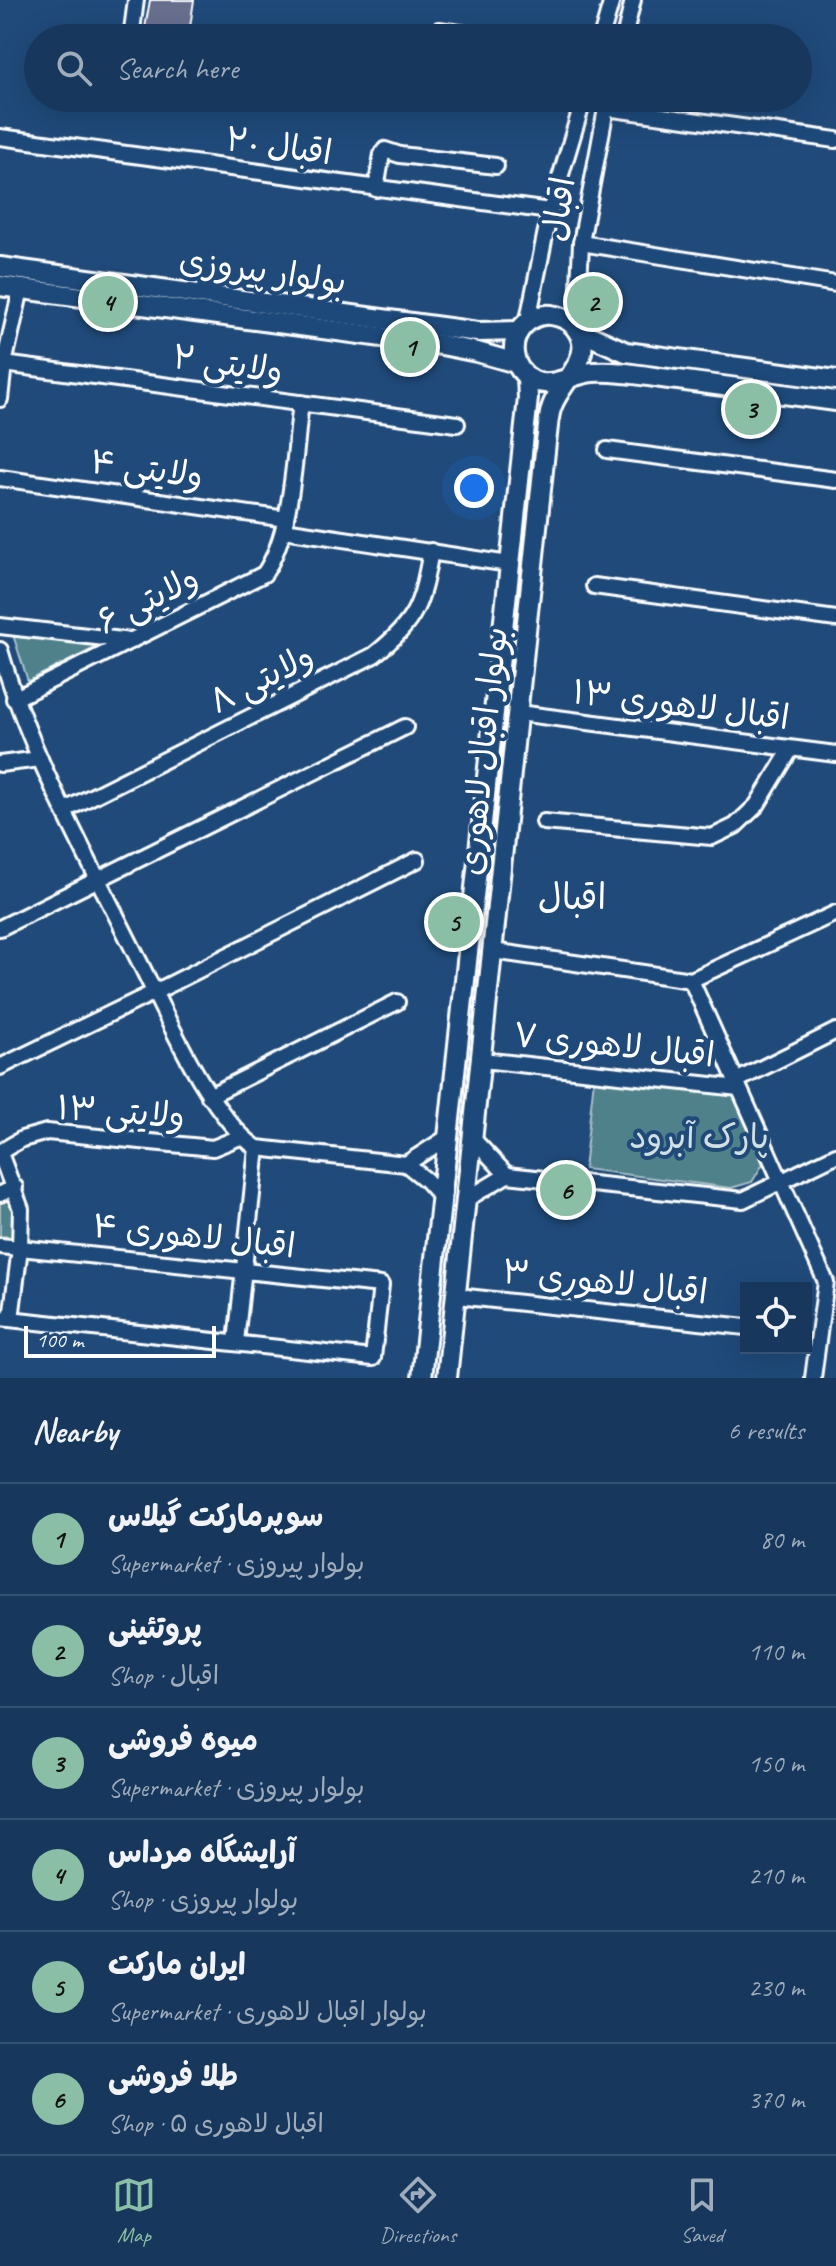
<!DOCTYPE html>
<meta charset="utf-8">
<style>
body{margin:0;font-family:Caveat,"Playpen Sans Arabic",sans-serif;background:#203f62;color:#f1f3f6}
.controls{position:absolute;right:24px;bottom:24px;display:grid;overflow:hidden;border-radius:0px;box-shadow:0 8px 32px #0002}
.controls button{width:72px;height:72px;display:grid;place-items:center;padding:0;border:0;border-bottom:2px solid #365272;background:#17385c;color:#f1f3f6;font:40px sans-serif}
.scale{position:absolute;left:24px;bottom:20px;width:192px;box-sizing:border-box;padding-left:8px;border:4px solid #fff;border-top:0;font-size:22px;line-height:28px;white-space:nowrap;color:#fff;-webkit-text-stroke:6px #1f4a7a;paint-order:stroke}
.you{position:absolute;left:474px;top:488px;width:28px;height:28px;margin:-20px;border:6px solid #fff;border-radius:50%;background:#1a73e8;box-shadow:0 0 0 12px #1a73e833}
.badge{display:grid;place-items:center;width:52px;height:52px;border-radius:50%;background:#8abfa5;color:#111;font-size:26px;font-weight:700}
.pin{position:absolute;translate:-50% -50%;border:4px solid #fff;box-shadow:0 2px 8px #0006}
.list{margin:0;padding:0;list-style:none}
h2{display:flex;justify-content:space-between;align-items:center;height:104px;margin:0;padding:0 32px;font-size:34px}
h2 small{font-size:26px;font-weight:400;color:#9eacbb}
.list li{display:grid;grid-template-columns:52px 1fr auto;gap:24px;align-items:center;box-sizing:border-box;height:112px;padding:0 32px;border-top:2px solid #365272}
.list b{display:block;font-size:30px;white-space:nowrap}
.list p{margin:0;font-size:26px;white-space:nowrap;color:#9eacbb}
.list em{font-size:26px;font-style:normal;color:#9eacbb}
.icon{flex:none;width:44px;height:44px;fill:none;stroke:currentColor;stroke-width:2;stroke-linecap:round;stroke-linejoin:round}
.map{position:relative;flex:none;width:836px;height:1378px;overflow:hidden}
.search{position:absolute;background:#17385c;box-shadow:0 8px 32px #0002;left:24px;right:24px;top:24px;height:88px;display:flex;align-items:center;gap:20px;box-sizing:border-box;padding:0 28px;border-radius:44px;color:#9eacbb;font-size:30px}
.sheet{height:776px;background:#17385c}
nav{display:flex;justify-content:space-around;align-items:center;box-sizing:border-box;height:112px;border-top:2px solid #365272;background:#17385c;font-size:22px;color:#9eacbb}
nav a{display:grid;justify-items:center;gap:4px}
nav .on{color:#8abfa5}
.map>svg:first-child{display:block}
.green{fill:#50818b;stroke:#a8c0c5;stroke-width:2}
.building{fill:#686f8e;stroke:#fff;stroke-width:2}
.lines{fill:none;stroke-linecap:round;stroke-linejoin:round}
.minor-casing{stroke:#fff;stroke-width:20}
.major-casing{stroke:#fff;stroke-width:24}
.minor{stroke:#1f4a7a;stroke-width:14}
.major{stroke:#1f4a7a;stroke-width:18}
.labels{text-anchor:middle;stroke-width:8;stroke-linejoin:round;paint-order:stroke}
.street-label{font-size:34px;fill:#fff;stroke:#1f4a7a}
.park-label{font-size:34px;fill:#d3e0e2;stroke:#1f4a7a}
.neighbourhood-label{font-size:36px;fill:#fff;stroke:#1f4a7a}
</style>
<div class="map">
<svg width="836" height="1378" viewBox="0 0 836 1378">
<rect width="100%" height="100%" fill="#1f4a7a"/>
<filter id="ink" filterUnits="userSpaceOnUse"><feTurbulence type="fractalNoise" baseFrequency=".0125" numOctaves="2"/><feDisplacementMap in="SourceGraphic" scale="16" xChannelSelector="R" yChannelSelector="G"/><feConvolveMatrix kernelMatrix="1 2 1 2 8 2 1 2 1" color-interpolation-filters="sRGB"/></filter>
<g filter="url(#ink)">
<g class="green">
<polygon points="13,635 103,644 28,681"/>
<polygon points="594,1079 733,1093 763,1164 752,1182 731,1188 584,1169"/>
<polygon points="9,1196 13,1212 13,1237 0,1236 0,1199"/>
</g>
<g class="building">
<polygon points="150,0 194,0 189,34 145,28"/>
<polygon points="154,29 184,34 184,38 153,38"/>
</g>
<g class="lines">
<defs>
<g id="minor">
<polyline points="131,38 136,0"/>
<polyline points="433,38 439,30 494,38"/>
<polyline points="601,38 612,0"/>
<polyline points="624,38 633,0"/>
<polyline points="606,108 836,140"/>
<polyline points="0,137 550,211"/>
<polyline points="376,189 382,154 385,150 400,155 496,166"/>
<polyline points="581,243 836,284"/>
<polyline points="528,320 550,211 584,98"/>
<polyline points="577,330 581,243 608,98"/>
<polyline points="4,364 457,424"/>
<polyline points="0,399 4,364 21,289"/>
<polyline points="607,450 836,480"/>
<polyline points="0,478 286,519"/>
<polyline points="284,530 509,564"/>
<polyline points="594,586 836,619"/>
<polyline points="0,626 131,641"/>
<path d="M0,650C31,757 87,856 136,955C164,1009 208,1116 257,1148L406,1164"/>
<path d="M14,699L264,574C293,532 294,454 301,403"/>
<polyline points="518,713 836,754"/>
<polyline points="0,764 40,759"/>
<path d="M65,810L374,655C418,620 421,604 431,551"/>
<polyline points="544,822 712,837 735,826 757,805 791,749"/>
<polyline points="0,928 405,727"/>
<polyline points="493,951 691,980"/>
<polyline points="691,980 826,1282 813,1378"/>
<polyline points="691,980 836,913"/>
<polyline points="482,1060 739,1088"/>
<polyline points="0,1067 155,992 417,860"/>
<polyline points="736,1081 836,1031"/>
<polyline points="209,1096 397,1002"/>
<polyline points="474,1140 507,1175"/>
<polyline points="0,1152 22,1139 47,1132 213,1148 240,1137"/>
<polyline points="0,1153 21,1209 20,1248 11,1319"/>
<polyline points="406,1164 448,1137"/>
<polyline points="406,1164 426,1180 442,1198"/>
<polyline points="0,1194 15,1187"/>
<polyline points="467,1199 507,1175 743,1200 836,1155"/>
<polyline points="0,1246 381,1285 373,1358 0,1318"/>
<polyline points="457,1296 746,1327"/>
<polyline points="236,1342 257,1148"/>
</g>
<g id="major">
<polyline points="0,267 478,332 518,331"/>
<polyline points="0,286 442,345 477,352 516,363"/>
<polyline points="577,330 626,352 836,380"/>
<polyline points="422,1378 528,398 527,377"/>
<path d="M447,1378L546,442C548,431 548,416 552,406C562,379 600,354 573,325C567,319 560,316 551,315C541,314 531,318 524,325C507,342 512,371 534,381C554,389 573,373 593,372C621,370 650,377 678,380C731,387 783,394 836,401"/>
</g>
</defs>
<use href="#minor" class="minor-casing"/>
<use href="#major" class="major-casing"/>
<use href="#minor" class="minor"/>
<use href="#major" class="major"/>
</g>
</g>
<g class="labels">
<g class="street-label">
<text transform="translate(279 145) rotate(8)" y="12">اقبال ۲۰</text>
<text transform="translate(558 209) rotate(-81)" y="12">اقبال</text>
<text transform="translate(263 270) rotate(8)" y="12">بولوار پیروزی</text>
<text transform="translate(228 363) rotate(8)" y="12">ولایتی ۲</text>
<text transform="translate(147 468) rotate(8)" y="12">ولایتی ۴</text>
<text transform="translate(147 599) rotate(-27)" y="12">ولایتی ۶</text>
<text transform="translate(261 678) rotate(-27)" y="12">ولایتی ۸</text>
<text transform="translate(681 704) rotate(7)" y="12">اقبال لاهوری ۱۳</text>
<text transform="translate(482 751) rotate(-84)" y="12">بولوار اقبال لاهوری</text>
<text transform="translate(614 1044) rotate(6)" y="12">اقبال لاهوری ۷</text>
<text transform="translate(121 1111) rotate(4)" y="12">ولایتی ۱۳</text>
<text transform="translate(194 1235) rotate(6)" y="12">اقبال لاهوری ۴</text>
<text transform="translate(605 1281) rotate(6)" y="12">اقبال لاهوری ۳</text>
</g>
<g class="park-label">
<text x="699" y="1148">پارک آبرود</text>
</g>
<g class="neighbourhood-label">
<text x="572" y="909">اقبال</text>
</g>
</g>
</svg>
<div class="controls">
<button><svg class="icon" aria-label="locate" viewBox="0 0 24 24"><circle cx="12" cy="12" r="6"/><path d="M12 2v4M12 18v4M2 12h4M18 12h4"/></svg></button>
</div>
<div class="scale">100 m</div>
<div class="you"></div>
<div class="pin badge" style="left:410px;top:347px">1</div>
<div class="pin badge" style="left:593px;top:302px">2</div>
<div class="pin badge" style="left:751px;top:409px">3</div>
<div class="pin badge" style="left:108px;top:302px">4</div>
<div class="pin badge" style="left:454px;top:922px">5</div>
<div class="pin badge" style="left:566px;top:1190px">6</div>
<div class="search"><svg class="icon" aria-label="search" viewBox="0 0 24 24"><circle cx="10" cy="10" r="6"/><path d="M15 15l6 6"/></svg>Search here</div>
</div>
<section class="sheet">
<h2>Nearby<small>6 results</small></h2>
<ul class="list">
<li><span class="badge">1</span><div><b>سوپرمارکت گیلاس</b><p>Supermarket · بولوار پیروزی</p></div><em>80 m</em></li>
<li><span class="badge">2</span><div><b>پروتئینی</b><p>Shop · اقبال</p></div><em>110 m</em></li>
<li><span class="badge">3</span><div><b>میوه فروشی</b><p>Supermarket · بولوار پیروزی</p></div><em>150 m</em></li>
<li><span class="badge">4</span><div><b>آرایشگاه مرداس</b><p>Shop · بولوار پیروزی</p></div><em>210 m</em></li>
<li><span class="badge">5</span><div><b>ایران مارکت</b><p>Supermarket · بولوار اقبال لاهوری</p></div><em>230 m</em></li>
<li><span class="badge">6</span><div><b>طلا فروشی</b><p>Shop · اقبال لاهوری ۵</p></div><em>370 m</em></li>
</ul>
</section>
<nav>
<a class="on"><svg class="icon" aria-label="map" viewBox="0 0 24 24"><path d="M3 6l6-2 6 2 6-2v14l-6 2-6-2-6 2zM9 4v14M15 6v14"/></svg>Map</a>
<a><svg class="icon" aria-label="directions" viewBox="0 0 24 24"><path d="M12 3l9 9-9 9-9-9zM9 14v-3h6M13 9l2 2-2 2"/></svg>Directions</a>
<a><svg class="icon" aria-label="saved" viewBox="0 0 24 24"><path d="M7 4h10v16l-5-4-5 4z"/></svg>Saved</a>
</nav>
